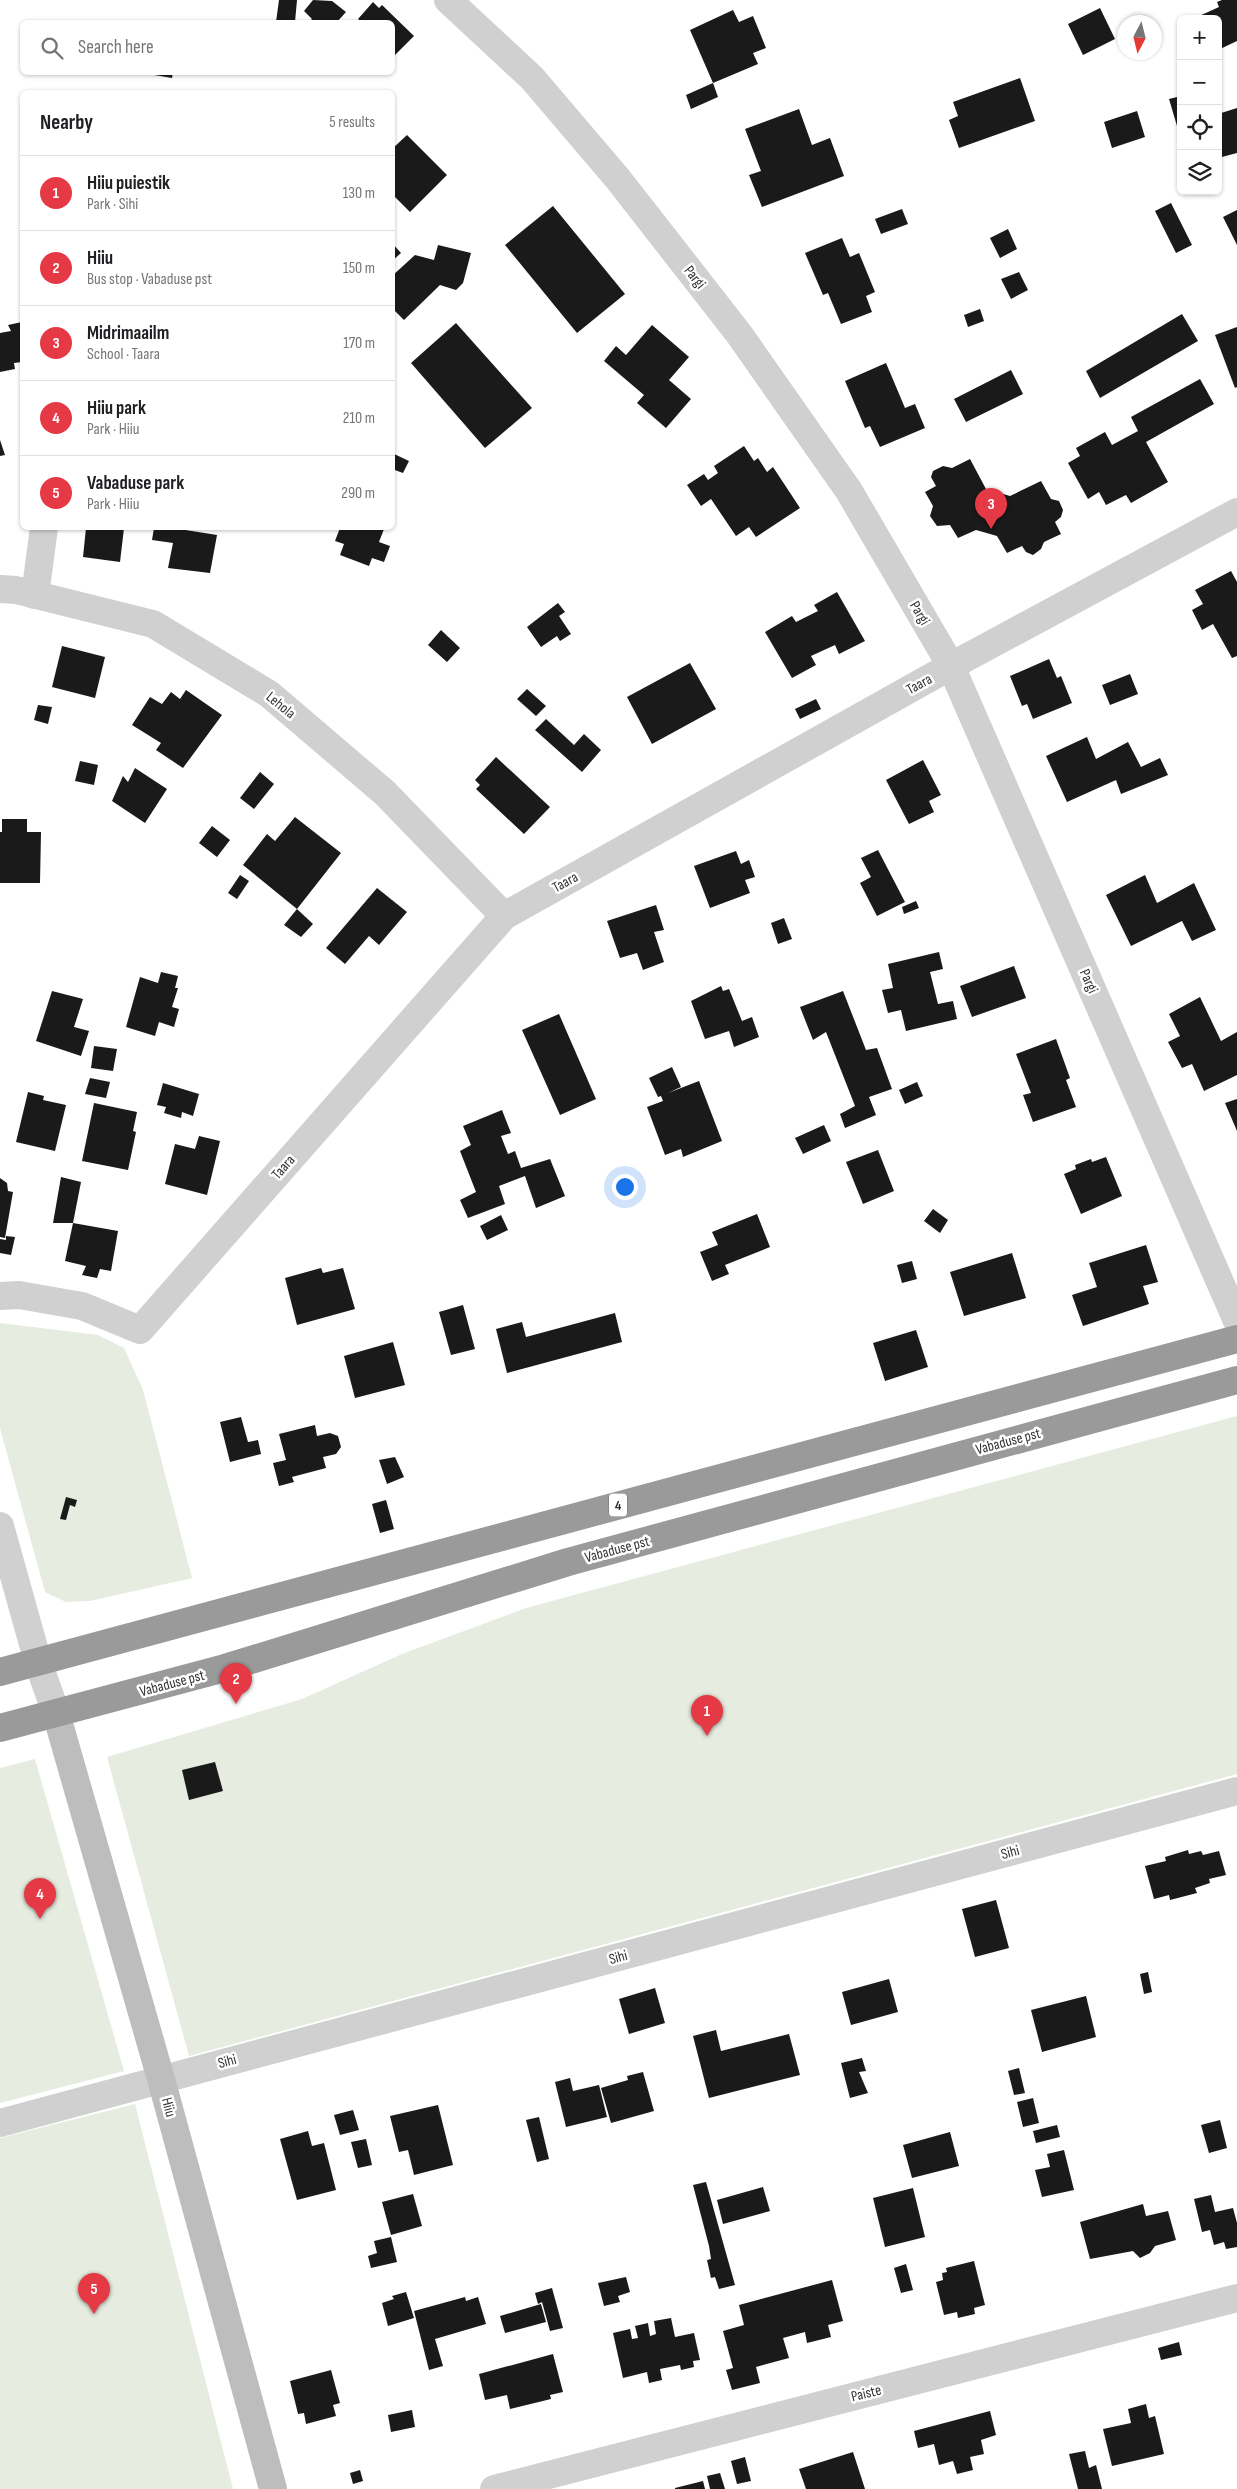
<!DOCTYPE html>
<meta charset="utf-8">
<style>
body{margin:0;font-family:"Sofia Sans Condensed",sans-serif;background:#f6f6f6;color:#202124}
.controls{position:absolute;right:15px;top:15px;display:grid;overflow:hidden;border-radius:8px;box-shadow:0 1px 4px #0004}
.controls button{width:45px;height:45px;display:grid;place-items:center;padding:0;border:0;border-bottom:1px solid #e0e0e0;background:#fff;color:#202124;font:25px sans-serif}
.compass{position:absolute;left:1117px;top:15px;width:45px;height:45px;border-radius:50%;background:#fff;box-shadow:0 1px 4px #0004;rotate:187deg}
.you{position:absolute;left:624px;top:1186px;width:18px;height:18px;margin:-12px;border:4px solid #fff;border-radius:50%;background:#1a73e8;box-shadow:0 0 0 8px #1a73e833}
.badge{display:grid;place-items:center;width:32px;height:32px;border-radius:50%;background:#e63946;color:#fff;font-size:16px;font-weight:700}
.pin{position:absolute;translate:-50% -41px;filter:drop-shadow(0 1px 2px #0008)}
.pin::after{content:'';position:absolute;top:26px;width:18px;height:15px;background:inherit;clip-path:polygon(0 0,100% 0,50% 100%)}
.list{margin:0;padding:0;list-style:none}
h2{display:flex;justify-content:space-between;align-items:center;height:65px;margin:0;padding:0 20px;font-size:21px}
h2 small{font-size:16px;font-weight:400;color:#757577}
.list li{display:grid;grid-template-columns:32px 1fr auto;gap:15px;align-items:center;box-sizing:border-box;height:75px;padding:0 20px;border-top:1px solid #e0e0e0}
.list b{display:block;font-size:19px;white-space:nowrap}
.list p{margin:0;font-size:16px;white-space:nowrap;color:#757577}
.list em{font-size:16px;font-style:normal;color:#757577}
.icon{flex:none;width:28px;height:28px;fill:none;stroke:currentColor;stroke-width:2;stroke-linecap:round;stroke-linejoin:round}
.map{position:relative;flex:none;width:1237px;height:2489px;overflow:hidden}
.search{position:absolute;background:#fff;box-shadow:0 1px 4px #0004;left:20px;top:20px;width:375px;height:55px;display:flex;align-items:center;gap:12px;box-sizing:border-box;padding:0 18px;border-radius:8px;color:#757577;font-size:19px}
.panel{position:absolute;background:#fff;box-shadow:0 1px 4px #0004;left:20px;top:90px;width:375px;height:440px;border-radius:8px}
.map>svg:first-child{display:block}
.green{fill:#e6ecdf}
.building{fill:#1a1a1a}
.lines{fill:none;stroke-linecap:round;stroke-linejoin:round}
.street{stroke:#d0d0d0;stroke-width:28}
.secondary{stroke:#bdbdbd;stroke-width:28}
.highway{stroke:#9a9a9a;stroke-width:28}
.labels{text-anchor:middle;stroke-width:5;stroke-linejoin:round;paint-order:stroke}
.shield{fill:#fff;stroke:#707070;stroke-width:1}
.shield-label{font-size:14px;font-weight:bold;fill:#333}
.street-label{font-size:15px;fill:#333;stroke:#fff}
</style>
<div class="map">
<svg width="1237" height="2489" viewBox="0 0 1237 2489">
<rect width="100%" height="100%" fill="#fff"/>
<g class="green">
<polygon points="0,1323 98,1335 124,1348 143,1390 192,1578 90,1601 66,1602 45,1592 0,1428"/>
<polygon points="1237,1416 1237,1774 189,2056 107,1757 302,1699 402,1654 526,1608"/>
<polygon points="35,1759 124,2071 0,2103 0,1768"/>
<polygon points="135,2104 233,2489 0,2489 0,2138"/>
</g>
<g class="building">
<polygon points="279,0 297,0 295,22 276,22"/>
<polygon points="313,0 332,1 346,12 337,22 309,22 312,19 304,11"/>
<polygon points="1222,0 1237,0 1237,41 1218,50 1218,19 1197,17 1219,7 1217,2"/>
<polygon points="373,2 379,8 382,5 414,36 392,58 392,22 362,22 358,19"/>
<polygon points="1100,8 1115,39 1083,55 1068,24"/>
<polygon points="733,10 739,22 753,16 766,48 753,53 758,64 713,83 690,30"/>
<polygon points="137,72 173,72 172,78"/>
<polygon points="1020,78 1035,121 959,148 949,120 958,116 953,102"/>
<polygon points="713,83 718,97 691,109 686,95"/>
<polygon points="1181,96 1181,136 1180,136 1169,99"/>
<polygon points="1237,108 1237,153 1218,158 1218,114"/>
<polygon points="799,109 812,145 830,138 844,176 762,207 749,175 761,171 745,129"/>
<polygon points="1137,111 1145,137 1112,148 1104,122"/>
<polygon points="407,135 447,175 410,212 392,194 392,149"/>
<polygon points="1171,203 1192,245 1176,253 1155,211"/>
<polygon points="553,206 625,294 577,333 505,245"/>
<polygon points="902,209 908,224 881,234 875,219"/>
<polygon points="1237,210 1237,245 1223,217"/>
<polygon points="1008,229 1017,249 1000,258 990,238"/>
<polygon points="842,238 850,257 859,253 875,292 866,296 872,312 841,324 828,293 823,295 805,253"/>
<polygon points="392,243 401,253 392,261"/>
<polygon points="438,245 471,253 463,283 456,290 440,285 404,320 392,308 392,276 415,255 434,260"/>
<polygon points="1019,272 1028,290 1011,299 1001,279"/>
<polygon points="980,309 984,321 968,327 964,315"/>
<polygon points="1182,314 1198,341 1100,398 1086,371"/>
<polygon points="22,322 22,362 14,363 15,369 0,372 0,333 11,331 8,325"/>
<polygon points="456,323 532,408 485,448 411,363"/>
<polygon points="652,325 689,357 669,380 691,399 666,428 637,403 644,395 604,361 616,346 626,355"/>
<polygon points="1237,327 1237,387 1235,388 1215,335"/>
<polygon points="886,363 905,408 915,404 925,428 880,447 870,426 865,428 845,381"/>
<polygon points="1011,370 1023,394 966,422 954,399"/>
<polygon points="1200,379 1214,404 1146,442 1168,482 1131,503 1126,495 1106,505 1099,492 1088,499 1068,463 1080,456 1076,448 1105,432 1112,445 1138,431 1131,417"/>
<polygon points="0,440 5,455 0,456"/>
<polygon points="744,446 754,461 758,458 767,472 773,467 800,508 756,537 749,527 736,536 711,499 701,506 687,485 704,474 708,480 718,473 714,466"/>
<polygon points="392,453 409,461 403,473 392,469"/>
<polygon points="970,459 986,489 1010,496 1041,481 1051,499 1059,501 1063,510 1061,517 1055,522 1061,534 1044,542 1041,549 1033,555 1026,552 1022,546 1007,553 997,536 976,530 958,538 950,525 937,526 930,516 933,506 925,492 936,486 931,477 933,471 943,466 952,468"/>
<polygon points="86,528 124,528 120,562 83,557"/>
<polygon points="154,528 173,528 217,535 210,573 168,568 173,543 152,540"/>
<polygon points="340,528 384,529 379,542 390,546 384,562 372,558 369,566 340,555 344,544 335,541"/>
<polygon points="1231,571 1237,582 1237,656 1232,658 1213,624 1202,630 1192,610 1203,604 1195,590"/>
<polygon points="837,592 865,641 839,654 835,645 811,656 816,665 792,678 765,632 792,616 796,622 818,611 814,605"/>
<polygon points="558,603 565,612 559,616 571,634 560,641 557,636 541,647 527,627"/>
<polygon points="441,630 460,648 447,662 428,645"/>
<polygon points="62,646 105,657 95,698 52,687"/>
<polygon points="1049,659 1057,678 1061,676 1072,703 1033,719 1027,704 1022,706 1010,676"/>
<polygon points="690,663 716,709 652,744 627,697"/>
<polygon points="1130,674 1138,694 1110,705 1102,685"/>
<polygon points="527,689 546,706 536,716 517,699"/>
<polygon points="186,690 222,715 183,768 156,750 161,743 132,725 150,697 162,704 171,692 180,699"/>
<polygon points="816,699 821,709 800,719 795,709"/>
<polygon points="38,705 52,707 48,724 34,720"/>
<polygon points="546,719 574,745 584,734 601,750 582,772 535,730"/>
<polygon points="1087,737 1096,759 1128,742 1141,767 1160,758 1168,775 1121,794 1116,780 1067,802 1046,756"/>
<polygon points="496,757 550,807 524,834 476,789 480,785 475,780"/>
<polygon points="923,760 941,795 929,801 934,812 909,824 886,780"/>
<polygon points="80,761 98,765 94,785 75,781"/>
<polygon points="135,768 167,789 145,823 112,801 123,776 128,782"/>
<polygon points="260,772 274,784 254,809 240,798"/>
<polygon points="295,817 341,853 297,909 243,865 267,834 275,841"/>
<polygon points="2,819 27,819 27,832 41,832 40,883 0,883 0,832 2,832"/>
<polygon points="212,826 230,840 217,857 199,843"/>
<polygon points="878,850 905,902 877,916 860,883 871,877 861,858"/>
<polygon points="736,851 741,864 749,860 755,877 745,880 750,893 710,908 694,866"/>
<polygon points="240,875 249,881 237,899 228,893"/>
<polygon points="1145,875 1157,903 1194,883 1216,930 1192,941 1182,921 1131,946 1106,895"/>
<polygon points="377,888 407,912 379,945 369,936 345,964 326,948"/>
<polygon points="916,901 919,908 904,914 902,907"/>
<polygon points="656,905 664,930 654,932 664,962 643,970 637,953 620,958 607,921"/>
<polygon points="297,909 313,924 301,937 284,925"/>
<polygon points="784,918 792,939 778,944 771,923"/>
<polygon points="939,952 943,969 930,972 938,1004 953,1001 957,1019 906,1031 901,1010 888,1013 882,990 893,988 888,964"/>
<polygon points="1014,966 1026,998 972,1017 960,986"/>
<polygon points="161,972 178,976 175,988 178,988 172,1007 179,1009 174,1027 159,1022 155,1036 126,1027 140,977 158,983"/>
<polygon points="721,986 723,991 729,989 742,1021 752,1017 759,1037 734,1047 729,1031 705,1039 691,1001"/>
<polygon points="52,991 83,999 74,1027 89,1031 81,1056 36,1041"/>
<polygon points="843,991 866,1050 877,1048 892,1089 869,1097 876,1115 845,1128 840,1114 855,1106 826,1032 813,1040 800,1007"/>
<polygon points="1200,997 1221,1041 1237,1032 1237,1075 1204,1091 1192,1064 1182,1068 1168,1042 1180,1036 1169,1014"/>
<polygon points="559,1014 596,1099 560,1115 522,1030"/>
<polygon points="1056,1039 1070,1078 1066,1080 1076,1107 1033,1122 1023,1095 1031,1093 1016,1054"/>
<polygon points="94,1046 117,1049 113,1071 91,1068"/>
<polygon points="672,1067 681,1087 668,1093 699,1081 722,1141 683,1157 681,1149 665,1155 647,1107 663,1101 661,1096 658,1097 649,1078"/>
<polygon points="90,1078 110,1082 106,1098 85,1094"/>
<polygon points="917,1082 923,1096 905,1104 899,1090"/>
<polygon points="163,1083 199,1094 193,1116 182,1112 181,1118 164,1113 166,1107 157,1105"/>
<polygon points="28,1092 44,1096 43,1100 66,1105 55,1151 16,1142"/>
<polygon points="1237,1099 1237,1131 1225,1103"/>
<polygon points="94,1103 137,1112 133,1131 136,1132 128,1170 82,1161"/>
<polygon points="502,1110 511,1133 501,1136 508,1154 515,1151 521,1168 550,1159 565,1196 536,1208 525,1176 499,1186 505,1204 468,1218 460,1200 476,1192 460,1151 471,1145 463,1126"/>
<polygon points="824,1125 831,1141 803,1154 795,1138"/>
<polygon points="199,1136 220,1141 207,1195 165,1184 175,1144 195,1149"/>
<polygon points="878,1150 894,1191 863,1204 846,1162"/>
<polygon points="1106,1157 1122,1196 1081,1214 1064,1174 1076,1169 1075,1165 1091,1159 1092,1162"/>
<polygon points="61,1177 81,1182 73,1223 53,1223"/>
<polygon points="0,1178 7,1183 8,1191 13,1192 5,1238 0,1237"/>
<polygon points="933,1209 948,1220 940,1233 924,1221"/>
<polygon points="757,1214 770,1247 725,1265 729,1274 712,1281 700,1252 718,1245 712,1232"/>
<polygon points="501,1215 508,1230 487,1240 480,1226"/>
<polygon points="73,1223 118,1231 111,1271 100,1269 97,1278 82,1275 86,1266 65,1261"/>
<polygon points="6,1236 15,1237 11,1255 0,1253 0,1239 6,1240"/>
<polygon points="1146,1245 1158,1282 1143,1286 1149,1304 1083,1326 1072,1295 1097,1287 1089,1263"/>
<polygon points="1012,1253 1026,1298 964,1316 950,1272"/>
<polygon points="912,1261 917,1279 902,1283 897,1265"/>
<polygon points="321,1268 323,1273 343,1268 355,1309 297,1325 285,1278"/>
<polygon points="463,1305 475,1349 451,1355 439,1312"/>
<polygon points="615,1313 622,1342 507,1373 496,1329 522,1322 526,1337"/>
<polygon points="916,1330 928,1367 885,1381 873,1343"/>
<polygon points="393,1342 405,1385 355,1398 344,1356"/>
<polygon points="241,1417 248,1442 258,1440 261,1454 230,1462 220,1422"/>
<polygon points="315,1425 317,1436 330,1433 338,1436 341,1447 336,1454 323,1457 326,1468 292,1477 294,1482 279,1486 273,1463 286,1460 279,1434"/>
<polygon points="395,1457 404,1477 387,1484 379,1460"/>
<polygon points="66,1497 77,1500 75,1507 70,1505 66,1520 60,1519"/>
<polygon points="386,1500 394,1529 380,1533 372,1504"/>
<polygon points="215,1762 223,1791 189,1800 182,1770"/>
<polygon points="1188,1850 1189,1854 1201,1851 1203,1855 1219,1851 1226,1875 1209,1879 1210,1883 1195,1888 1197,1893 1170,1900 1169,1895 1154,1899 1145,1866 1166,1861 1165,1857"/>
<polygon points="996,1900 1009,1948 975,1957 962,1909"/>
<polygon points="1148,1972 1152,1992 1144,1994 1140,1974"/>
<polygon points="889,1979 898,2012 851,2025 842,1992"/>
<polygon points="655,1988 665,2023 629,2034 619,1999"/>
<polygon points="1086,1996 1096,2037 1042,2052 1031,2010"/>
<polygon points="716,2030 721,2051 789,2034 800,2075 709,2098 693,2036"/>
<polygon points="862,2058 866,2071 859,2072 868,2093 850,2098 841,2063"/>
<polygon points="1019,2068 1025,2093 1014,2095 1008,2071"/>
<polygon points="643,2072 654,2111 611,2123 601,2088 628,2080 627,2076"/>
<polygon points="570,2078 573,2091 599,2085 607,2117 566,2127 555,2082"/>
<polygon points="1033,2098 1039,2123 1023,2127 1017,2102"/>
<polygon points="438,2105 453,2165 414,2175 408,2150 399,2152 390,2116"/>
<polygon points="353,2110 359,2130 340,2135 334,2115"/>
<polygon points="539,2117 549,2159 537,2162 526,2120"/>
<polygon points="1220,2120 1227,2148 1209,2153 1201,2125"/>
<polygon points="1057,2125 1060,2137 1036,2143 1033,2131"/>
<polygon points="308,2131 312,2146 324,2143 336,2190 297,2200 280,2139"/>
<polygon points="950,2132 959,2166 912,2178 903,2145"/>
<polygon points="366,2139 372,2165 358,2168 351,2142"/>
<polygon points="1064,2150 1074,2190 1042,2197 1035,2170 1050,2167 1047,2154"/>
<polygon points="706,2182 735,2285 719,2289 715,2277 711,2278 707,2260 711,2259 709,2246 693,2185"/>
<polygon points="763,2187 770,2211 723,2224 717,2200"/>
<polygon points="913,2188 925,2237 885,2247 873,2198"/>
<polygon points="413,2194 422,2226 391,2235 382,2202"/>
<polygon points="1211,2195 1215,2212 1233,2208 1237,2223 1237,2247 1226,2249 1224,2242 1214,2245 1210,2230 1202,2232 1194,2199"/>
<polygon points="1143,2204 1146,2216 1168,2211 1176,2240 1155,2246 1150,2253 1140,2258 1133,2251 1090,2259 1080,2222"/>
<polygon points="391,2237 397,2262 371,2268 368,2256 377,2253 374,2241"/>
<polygon points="974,2261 985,2305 974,2308 975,2314 958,2318 957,2312 944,2315 936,2282 943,2280 942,2273 947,2272 946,2268"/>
<polygon points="906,2264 913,2290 901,2293 894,2268"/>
<polygon points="626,2277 630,2292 618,2296 620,2302 604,2306 598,2283"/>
<polygon points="832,2280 843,2321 828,2325 831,2337 807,2343 805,2332 783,2338 789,2358 756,2367 760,2383 732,2390 726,2370 733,2368 723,2331 744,2325 739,2305"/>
<polygon points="552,2288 563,2328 550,2331 542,2302 538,2304 535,2293"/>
<polygon points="406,2292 414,2318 388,2326 382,2303 394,2299 392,2296"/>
<polygon points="465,2297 466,2301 478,2297 486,2324 435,2339 443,2366 429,2370 414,2311"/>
<polygon points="541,2304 546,2322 505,2333 500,2316"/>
<polygon points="671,2318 675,2337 694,2333 700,2360 693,2361 694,2367 681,2370 680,2365 660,2369 662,2380 649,2383 647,2372 623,2378 613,2333 630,2329 632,2339 638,2338 635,2326 648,2323 650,2336 656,2334 654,2321"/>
<polygon points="1179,2342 1182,2355 1161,2360 1158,2348"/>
<polygon points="553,2354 563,2392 550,2395 551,2399 510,2409 507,2395 485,2400 479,2374"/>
<polygon points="331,2370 340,2403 333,2405 336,2416 306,2424 304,2413 298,2414 290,2381"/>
<polygon points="1146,2404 1149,2418 1155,2416 1164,2454 1112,2466 1103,2429 1131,2423 1128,2409"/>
<polygon points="412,2410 415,2427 391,2432 388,2415"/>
<polygon points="990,2411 996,2435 981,2440 984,2454 970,2457 973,2470 957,2474 953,2461 939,2465 934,2444 918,2448 914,2431"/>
<polygon points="1085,2451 1089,2468 1096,2465 1102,2489 1078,2489 1069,2454"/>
<polygon points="853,2452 865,2489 806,2489 799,2469"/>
<polygon points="745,2457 751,2481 737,2484 731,2461"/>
<polygon points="360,2470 363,2481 353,2484 350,2473"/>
<polygon points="720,2473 725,2489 710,2489 707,2476"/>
<polygon points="703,2481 705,2489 675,2489 675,2488"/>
</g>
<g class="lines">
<g class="street">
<polyline points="448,0 532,78 618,179 739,334 849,491 951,666 1237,1321"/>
<polyline points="0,589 16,590 153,624 269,694 385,793 504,916"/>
<polyline points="35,595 44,528"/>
<polyline points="0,1296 19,1295 82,1306 140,1330 504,916 951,666 1237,512"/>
<polyline points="0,1526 38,1662 56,1713"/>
<polyline points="0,2123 1237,1791"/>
<polyline points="494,2489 1237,2298"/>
</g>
<polyline class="secondary" points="56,1713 161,2079 273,2489"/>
<g class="highway">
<polyline points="0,1672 1237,1339"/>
<polyline points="0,1728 225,1668 568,1562 1237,1380"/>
</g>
</g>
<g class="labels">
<rect class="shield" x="609" y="1493.5" width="18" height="23" rx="4"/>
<g class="shield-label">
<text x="618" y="1510">4</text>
</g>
<g class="street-label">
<text transform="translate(695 277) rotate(52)" y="5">Pargi</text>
<text transform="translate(920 613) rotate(60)" y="5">Pargi</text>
<text transform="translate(919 684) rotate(-29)" y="5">Taara</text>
<text transform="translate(281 705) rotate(39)" y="5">Lehola</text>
<text transform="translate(565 882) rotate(-29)" y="5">Taara</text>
<text transform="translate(1089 981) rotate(66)" y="5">Pargi</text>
<text transform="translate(283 1167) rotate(-49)" y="5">Taara</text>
<text transform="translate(1008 1441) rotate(-15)" y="5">Vabaduse pst</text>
<text transform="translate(617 1549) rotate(-15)" y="5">Vabaduse pst</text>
<text transform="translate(172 1683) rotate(-15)" y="5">Vabaduse pst</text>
<text transform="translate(1010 1852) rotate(-15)" y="5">Sihi</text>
<text transform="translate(618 1957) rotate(-15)" y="5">Sihi</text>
<text transform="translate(227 2061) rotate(-15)" y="5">Sihi</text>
<text transform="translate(169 2107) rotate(75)" y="5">Hiiu</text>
<text transform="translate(866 2393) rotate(-14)" y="5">Paiste</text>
</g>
</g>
</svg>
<div class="controls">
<button>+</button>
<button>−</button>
<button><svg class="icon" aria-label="locate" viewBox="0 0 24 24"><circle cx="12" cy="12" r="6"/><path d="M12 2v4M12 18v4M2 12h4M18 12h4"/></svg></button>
<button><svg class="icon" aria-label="layers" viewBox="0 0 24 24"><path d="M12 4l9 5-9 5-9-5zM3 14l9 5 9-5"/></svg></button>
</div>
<svg class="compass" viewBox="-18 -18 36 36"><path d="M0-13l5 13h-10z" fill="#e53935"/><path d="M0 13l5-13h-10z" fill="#757577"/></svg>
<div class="you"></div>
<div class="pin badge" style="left:707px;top:1736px">1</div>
<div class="pin badge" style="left:236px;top:1704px">2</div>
<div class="pin badge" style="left:991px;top:529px">3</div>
<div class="pin badge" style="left:40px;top:1919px">4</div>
<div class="pin badge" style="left:94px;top:2314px">5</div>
<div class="search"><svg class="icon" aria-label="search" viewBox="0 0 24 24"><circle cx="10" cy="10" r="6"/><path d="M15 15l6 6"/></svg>Search here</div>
<section class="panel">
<h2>Nearby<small>5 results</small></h2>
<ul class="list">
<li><span class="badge">1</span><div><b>Hiiu puiestik</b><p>Park · Sihi</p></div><em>130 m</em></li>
<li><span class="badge">2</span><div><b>Hiiu</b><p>Bus stop · Vabaduse pst</p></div><em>150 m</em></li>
<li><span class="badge">3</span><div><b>Midrimaailm</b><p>School · Taara</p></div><em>170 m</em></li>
<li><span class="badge">4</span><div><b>Hiiu park</b><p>Park · Hiiu</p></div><em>210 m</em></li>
<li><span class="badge">5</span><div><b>Vabaduse park</b><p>Park · Hiiu</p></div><em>290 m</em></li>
</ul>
</section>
</div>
